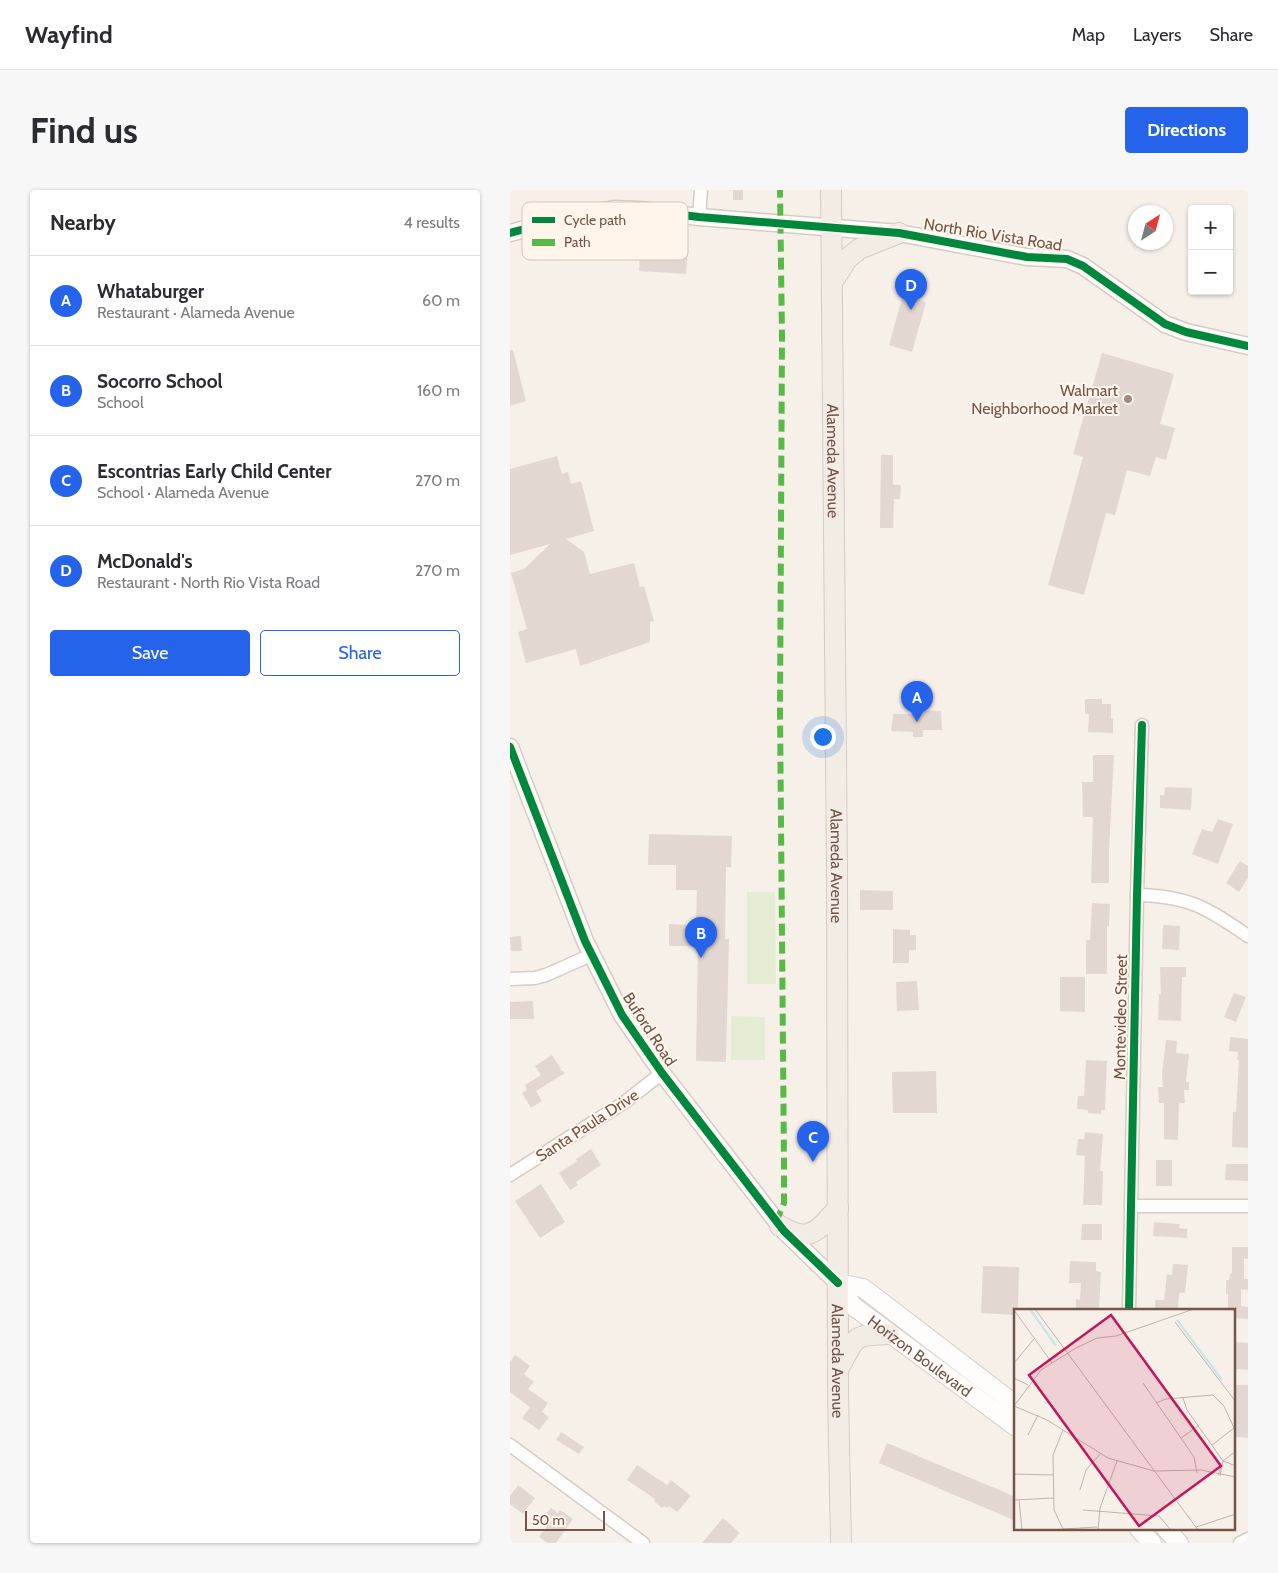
<!DOCTYPE html>
<meta charset="utf-8">
<style>
body{margin:0;font-family:Cabin,sans-serif;background:#f7f7f7;color:#2b2b33}
.controls{position:absolute;right:15px;top:15px;display:grid;overflow:hidden;border-radius:5px;box-shadow:0 1px 4px #0004}
.controls button{width:45px;height:45px;display:grid;place-items:center;padding:0;border:0;border-bottom:1px solid #e1e1e2;background:#fff;color:#2b2b33;font:25px sans-serif}
.compass{position:absolute;left:618px;top:15px;width:45px;height:45px;border-radius:50%;background:#fff;box-shadow:0 1px 4px #0004;rotate:36deg}
.scale{position:absolute;left:15px;bottom:12px;width:80px;box-sizing:border-box;padding-left:5px;border:2px solid #755548;border-top:0;font-size:14px;line-height:18px;white-space:nowrap;color:#755548;-webkit-text-stroke:4px #fff5ea;paint-order:stroke}
.you{position:absolute;left:312px;top:546px;width:18px;height:18px;margin:-12px;border:4px solid #fff;border-radius:50%;background:#1a73e8;box-shadow:0 0 0 8px #1a73e833}
.badge{display:grid;place-items:center;width:32px;height:32px;border-radius:50%;background:#2563eb;color:#fff;font-size:16px;font-weight:700}
.pin{position:absolute;translate:-50% -41px;filter:drop-shadow(0 1px 2px #0008)}
.pin::after{content:'';position:absolute;top:26px;width:18px;height:15px;background:inherit;clip-path:polygon(0 0,100% 0,50% 100%)}
.list{margin:0;padding:0;list-style:none}
h2{display:flex;justify-content:space-between;align-items:center;height:65px;margin:0;padding:0 20px;font-size:21px}
h2 small{font-size:16px;font-weight:400;color:#7c7c81}
.list li{display:grid;grid-template-columns:32px 1fr auto;gap:15px;align-items:center;box-sizing:border-box;height:90px;padding:0 20px;border-top:1px solid #e1e1e2}
.list b{display:block;font-size:19px;white-space:nowrap}
.list p{margin:0;font-size:16px;white-space:nowrap;color:#7c7c81}
.list em{font-size:16px;font-style:normal;color:#7c7c81}
.actions{display:flex;gap:10px;padding:15px 20px}
.actions a{flex:1;padding:11px 0;border:1px solid #2563eb;border-radius:5px;text-align:center;font-size:18px;color:#2563eb}
.actions .main{background:#2563eb;color:#fff}
.map{position:relative;flex:none;width:738px;height:1353px;overflow:hidden;border-radius:5px}
header{display:flex;align-items:center;gap:30px;box-sizing:border-box;height:70px;padding:0 25px;background:#fff;border-bottom:1px solid #e1e1e2}
header strong{font-size:24px}
nav{display:flex;gap:28px;margin-inline-start:auto;font-size:18px}
.intro{display:flex;align-items:center;justify-content:space-between;box-sizing:border-box;height:120px;padding:0 30px}
h1{margin:0;font-size:35px}
.button{padding:12px 22px;border-radius:5px;background:#2563eb;color:#fff;font-size:18px;font-weight:700}
main{display:flex;gap:30px;padding:0 30px}
aside{flex:1;background:#fff;border-radius:5px;box-shadow:0 1px 4px #0004}
.map>svg:first-child{display:block}
.green{fill:#e4edd3}
.building{fill:#e3d8d1}
.lines{fill:none;stroke-linecap:round;stroke-linejoin:round}
.minor-casing{stroke:#d5ccc6;stroke-width:15}
.tertiary-casing{stroke:#d5ccc6;stroke-width:19}
.secondary-casing{stroke:#d6ccc6;stroke-width:20}
.primary-casing{stroke:#d5cac5;stroke-width:22}
.minor{stroke:#fefdfc;stroke-width:12}
.tertiary{stroke:#fefdfc;stroke-width:16}
.secondary{stroke:#fefdfc;stroke-width:18}
.primary{stroke:#f2ece5;stroke-width:20}
.quiet{stroke:#58b947;stroke-width:6;stroke-dasharray:12 6;stroke-linecap:butt}
.cycleway-casing{stroke:#fff5ea;stroke-width:11}
.cycleway{stroke:#00873e;stroke-width:8}
.poi-dot{fill:#a28b80;stroke:#fff5ea;stroke-width:2}
.labels{text-anchor:middle;stroke-width:4;stroke-linejoin:round;paint-order:stroke}
.street-label{font-size:16px;fill:#755548;stroke:#fff5ea}
.poi-label{font-size:16px;fill:#755548;stroke:#fff5ea;text-anchor:end}
.inset-river{fill:none;stroke:#cae7e8;stroke-width:2.5}
.inset-road{fill:none;stroke:#c3b2a9;stroke-width:1}
.view{fill:#c2185b;fill-opacity:0.15;stroke:#c2185b;stroke-width:2.5}
.inset-edge{fill:none;stroke:#755548;stroke-width:2.5}
.key{fill:#fff5ea;stroke:#d6c5b9;stroke-width:1}
.key-label{font-size:14px;fill:#755548}
</style>
<header>
<strong>Wayfind</strong>
<nav><a>Map</a><a>Layers</a><a>Share</a></nav>
</header>
<div class="intro"><h1>Find us</h1><a class="button">Directions</a></div>
<main>
<aside>
<h2>Nearby<small>4 results</small></h2>
<ul class="list">
<li><span class="badge">A</span><div><b>Whataburger</b><p>Restaurant · Alameda Avenue</p></div><em>60 m</em></li>
<li><span class="badge">B</span><div><b>Socorro School</b><p>School</p></div><em>160 m</em></li>
<li><span class="badge">C</span><div><b>Escontrias Early Child Center</b><p>School · Alameda Avenue</p></div><em>270 m</em></li>
<li><span class="badge">D</span><div><b>McDonald's</b><p>Restaurant · North Rio Vista Road</p></div><em>270 m</em></li>
</ul>
<div class="actions"><a class="main">Save</a><a>Share</a></div>
</aside>
<div class="map">
<svg width="738" height="1353" viewBox="0 0 738 1353">
<rect width="100%" height="100%" fill="#f7f0e9"/>
<g class="green">
<polygon points="237,702 265,702 266,794 237,794"/>
<polygon points="221,826 255,827 255,870 221,870"/>
</g>
<g class="building">
<rect x="223" y="0" width="10" height="10"/>
<polygon points="158,52 172,53 172,58 178,58 176,84 129,81 130,62 147,63 148,57 158,58"/>
<polygon points="393,105 416,112 402,162 379,155"/>
<polygon points="0,160 3,160 16,211 0,216"/>
<polygon points="592,163 664,184 650,234 665,238 656,270 646,267 640,286 617,280 605,325 596,323 574,405 538,395 573,267 563,264"/>
<polygon points="371,265 383,265 383,295 391,295 390,309 384,309 383,338 370,338"/>
<polygon points="47,266 52,284 58,282 61,294 71,291 84,341 56,349 74,362 80,384 124,373 130,397 134,396 144,431 140,432 140,452 70,476 66,459 16,473 8,442 17,439 1,383 14,379 40,354 0,365 0,279"/>
<polygon points="575,509 592,509 592,514 601,514 601,529 603,529 603,543 578,542 579,524 575,524"/>
<polygon points="404,520 431,521 432,540 413,540 413,547 403,547 403,542 381,541 383,524 403,524"/>
<polygon points="583,565 604,565 599,661 599,693 581,693 583,627 573,627 572,592 583,592"/>
<polygon points="655,597 682,598 681,620 650,618 650,605 654,605"/>
<polygon points="708,629 723,634 708,674 682,664 692,639 702,642"/>
<polygon points="139,644 222,646 221,677 216,677 215,749 219,749 216,872 186,871 188,756 159,756 159,734 186,735 187,700 166,700 166,675 138,675"/>
<polygon points="730,671 738,676 738,688 729,702 716,693"/>
<polygon points="350,700 383,701 383,720 350,720"/>
<polygon points="582,713 600,714 599,736 597,736 597,784 576,784 576,750 580,750"/>
<polygon points="653,735 670,736 669,760 652,759"/>
<polygon points="383,739 400,740 400,745 406,745 406,760 399,760 399,773 383,773"/>
<polygon points="11,746 12,761 1,761 0,747"/>
<polygon points="650,777 676,777 676,787 672,787 671,831 648,830 649,804 651,804"/>
<polygon points="550,787 575,787 575,822 550,821"/>
<polygon points="407,791 409,820 387,821 386,792"/>
<polygon points="724,803 736,807 726,832 714,827"/>
<polygon points="23,811 24,829 0,829 0,812"/>
<polygon points="720,847 738,849 738,958 722,957 723,922 726,922 729,870 727,870 728,862 719,861"/>
<polygon points="656,850 667,851 666,863 679,864 676,892 679,892 679,900 674,900 675,913 669,913 668,950 654,949 654,913 649,913 648,897 653,897 652,884"/>
<polygon points="42,865 51,879 50,879 55,883 26,901 32,911 21,918 12,903 17,900 15,895 31,885 25,876"/>
<polygon points="576,870 597,871 595,920 591,920 591,924 578,923 578,920 567,919 568,906 574,906"/>
<polygon points="426,881 427,923 383,923 382,882"/>
<polygon points="575,942 593,944 590,981 593,981 592,1015 573,1015 575,966 566,965 568,949 574,949"/>
<polygon points="81,959 91,975 66,992 68,995 60,1000 49,983 67,971 66,969"/>
<rect x="646" y="970" width="16" height="26"/>
<polygon points="716,974 738,974 738,991 715,990"/>
<polygon points="31,994 55,1032 30,1048 5,1011"/>
<polygon points="644,1032 670,1034 669,1038 677,1039 677,1048 643,1046"/>
<polygon points="572,1034 592,1034 592,1050 571,1050"/>
<polygon points="722,1057 738,1057 738,1069 734,1068 734,1089 738,1089 738,1100 731,1099 731,1116 738,1117 738,1129 724,1128 724,1120 718,1120 718,1104 716,1104 716,1090 719,1090 720,1084 722,1083"/>
<polygon points="560,1071 586,1072 586,1081 591,1082 589,1120 566,1120 566,1109 570,1110 571,1093 559,1093"/>
<polygon points="663,1074 678,1075 675,1103 669,1103 668,1120 645,1120 645,1110 654,1110 657,1084 662,1085"/>
<polygon points="473,1076 509,1077 508,1120 506,1120 506,1125 471,1123"/>
<polygon points="726,1152 738,1153 738,1180 725,1179"/>
<polygon points="5,1165 20,1176 14,1184 24,1192 18,1199 38,1213 32,1222 39,1227 29,1240 12,1228 20,1217 0,1202 0,1172"/>
<polygon points="724,1195 738,1195 738,1248 724,1247"/>
<polygon points="51,1242 74,1257 69,1264 46,1250"/>
<polygon points="377,1253 506,1307 506,1331 369,1273"/>
<polygon points="127,1275 157,1295 161,1290 181,1306 167,1322 159,1316 157,1318 154,1316 152,1318 144,1311 145,1309 117,1290"/>
<polygon points="8,1295 25,1308 13,1324 0,1314 0,1306"/>
<polygon points="41,1318 48,1323 50,1320 63,1329 46,1353 38,1353 29,1347 41,1330 35,1325"/>
<polygon points="213,1328 230,1343 221,1353 192,1353"/>
</g>
<g class="lines">
<defs>
<g id="minor">
<polyline points="189,27 191,0"/>
<path d="M627,705C678,706 696,717 738,746"/>
<polyline points="0,789 25,788 36,785 81,765"/>
<polyline points="0,985 115,912 152,883"/>
<polyline points="621,1016 738,1016"/>
<polyline points="619,1120 627,705 632,535"/>
<polyline points="0,1255 133,1353"/>
<polyline points="730,1353 738,1349"/>
</g>
<g id="tertiary">
<polyline points="0,43 53,29 104,19 130,20 189,27 389,43 517,67 557,69 573,76 655,134 676,142 738,156"/>
<polyline points="0,557 75,751 112,825 152,883 274,1041 328,1093"/>
</g>
<g id="secondary">
<path id="s1" d="M328,1093L343,1116L506,1237"/>
<polyline points="328,1093 353,1098 506,1215"/>
<polyline points="629,1339 642,1353"/>
<polyline points="656,1339 669,1353"/>
</g>
<g id="primary">
<path id="s2" d="M321,0L327,682L328,1202L331,1353"/>
<polyline points="322,93 337,69 349,59 389,43"/>
<path d="M270,1036C276,1039 282,1043 289,1044C305,1048 318,1029 328,1018"/>
<path d="M330,1176C346,1146 343,1145 379,1144"/>
</g>
</defs>
<use href="#minor" class="minor-casing"/>
<use href="#tertiary" class="tertiary-casing"/>
<use href="#secondary" class="secondary-casing"/>
<use href="#primary" class="primary-casing"/>
<use href="#minor" class="minor"/>
<use href="#tertiary" class="tertiary"/>
<use href="#secondary" class="secondary"/>
<use href="#primary" class="primary"/>
<polyline class="quiet" points="266,1032 274,1013 274,972 270,520 272,147 270,0"/>
<defs>
<g id="cycleway">
<polyline points="0,43 53,29 104,19 130,20 189,27 389,43 517,67 557,69 573,76 655,134 676,142 738,156"/>
<polyline points="0,557 75,751 112,825 152,883 274,1041 328,1093"/>
<polyline points="619,1120 627,705 632,535"/>
</g>
</defs>
<use href="#cycleway" class="cycleway-casing"/>
<use href="#cycleway" class="cycleway"/>
</g>
<circle class="poi-dot" cx="618" cy="209" r="5"/>
<g class="labels">
<g class="street-label">
<text transform="translate(483 44) rotate(9)" y="6">North Rio Vista Road</text>
<text dy="6" stroke="none"><textPath href="#s2" startOffset="271">Alameda Avenue</textPath></text>
<text dy="6" stroke="none"><textPath href="#s2" startOffset="676">Alameda Avenue</textPath></text>
<text transform="translate(610 827) rotate(-89)" y="6">Montevideo Street</text>
<text transform="translate(140 839) rotate(57)" y="6">Buford Road</text>
<text transform="translate(77 935) rotate(-33)" y="6">Santa Paula Drive</text>
<text dy="6" stroke="none"><textPath href="#s1" startOffset="111">Horizon Boulevard</textPath></text>
<text dy="6" stroke="none"><textPath href="#s2" startOffset="1171">Alameda Avenue</textPath></text>
</g>
<g class="poi-label">
<text x="608" y="206">Walmart<tspan x="608" dy="18">Neighborhood Market</tspan></text>
</g>
</g>
<g transform="translate(504 1119)">
<rect width="221" height="221" fill="#f7f0e9"/>
<path class="inset-river" d="M16,0L42,37M163,11L208,71"/>
<path class="inset-road" d="M21,0L184,221M0,1L38,54M161,13L222,93M0,54L20,30M0,69L14,76M129,74L180,148L183,164M169,89L173,101L209,152L208,156M142,94L152,90L199,86L210,97L220,119M0,97L27,61L62,39L83,29L102,27L180,0M0,97L33,111L94,149L140,162M49,121L39,146L40,201L49,220L83,218M14,126L24,106M167,129L184,117M198,136L220,119M222,142L209,152L222,157M140,162L187,161L222,168M0,165L39,166M204,166L208,156L206,167M66,181L72,161L86,145M0,191L39,189M5,191L8,221M69,201L145,207L157,221M182,218L222,205M84,221L86,199L103,152"/>
<path class="view" d="M97,6L207,157L125,217L15,66Z"/>
<rect width="221" height="221" class="inset-edge"/>
</g>
<rect x="12" y="12" width="166" height="58" rx="8" class="key"/>
<rect x="22" y="27" width="23" height="6" fill="#00873e"/>
<rect x="22" y="49" width="23" height="7" fill="#58b947"/>
<g class="key-label">
<text x="54" y="35">Cycle path</text>
<text x="54" y="57">Path</text>
</g>
</svg>
<div class="controls">
<button>+</button>
<button>−</button>
</div>
<svg class="compass" viewBox="-18 -18 36 36"><path d="M0-13l5 13h-10z" fill="#e53935"/><path d="M0 13l5-13h-10z" fill="#7c7c81"/></svg>
<div class="scale">50 m</div>
<div class="you"></div>
<div class="pin badge" style="left:407px;top:532px">A</div>
<div class="pin badge" style="left:191px;top:768px">B</div>
<div class="pin badge" style="left:303px;top:972px">C</div>
<div class="pin badge" style="left:401px;top:120px">D</div>
</div>
</main>
